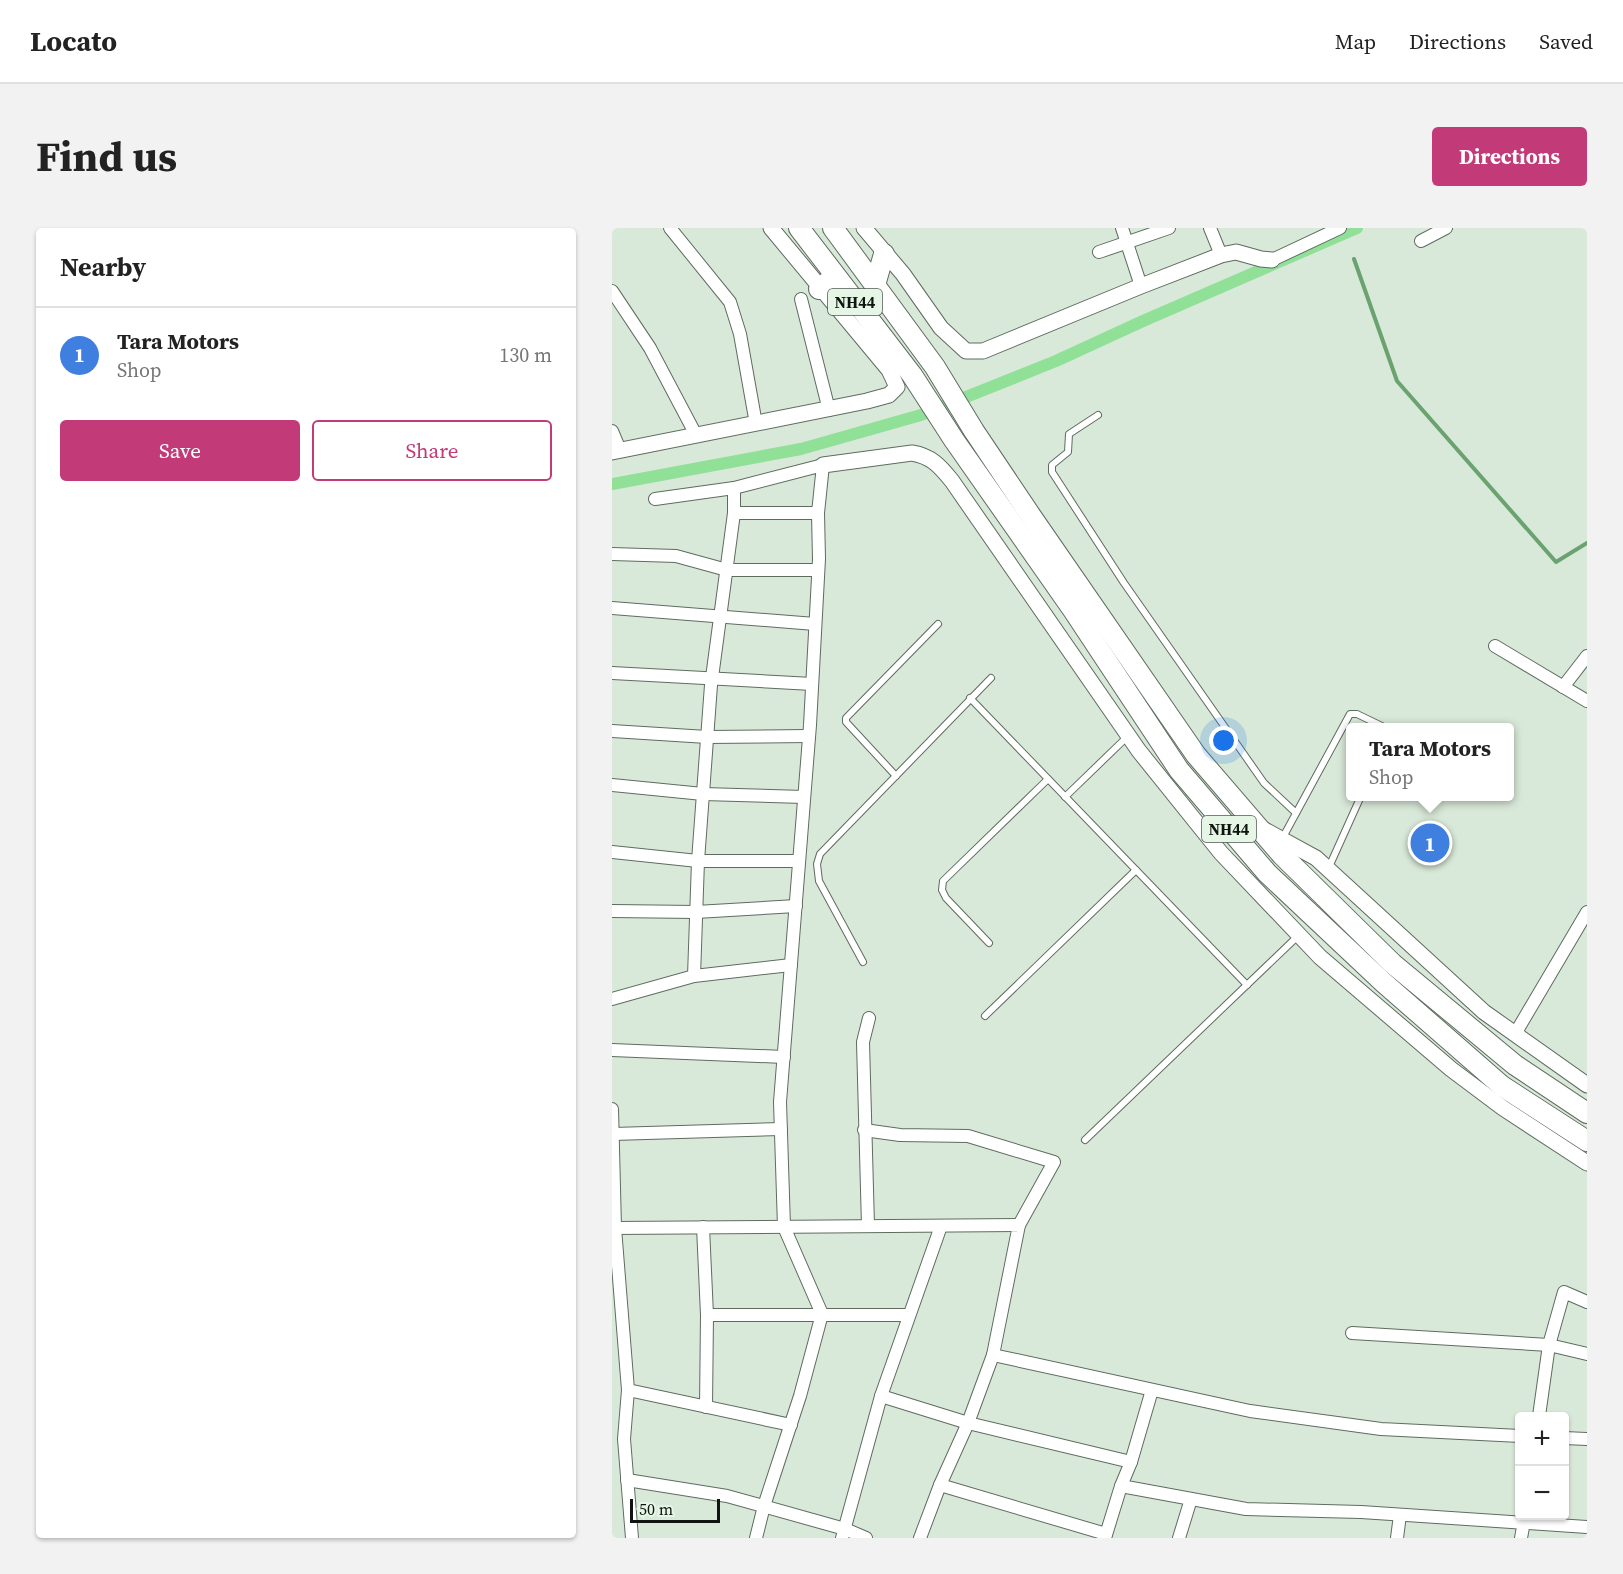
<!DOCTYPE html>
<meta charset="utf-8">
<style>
body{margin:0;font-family:"Source Serif 4",serif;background:#f2f2f2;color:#222}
.controls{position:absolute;right:18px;bottom:18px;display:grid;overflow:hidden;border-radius:6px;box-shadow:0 2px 4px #0004}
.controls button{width:54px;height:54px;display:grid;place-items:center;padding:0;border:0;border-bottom:2px solid #e0e0e0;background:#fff;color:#222;font:30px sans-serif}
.scale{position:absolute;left:18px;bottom:15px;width:90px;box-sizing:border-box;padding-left:6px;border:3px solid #0e140f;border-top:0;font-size:16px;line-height:21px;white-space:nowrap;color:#0e140f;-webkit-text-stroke:4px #e6f6e6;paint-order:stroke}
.you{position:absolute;left:612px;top:513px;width:21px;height:21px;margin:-15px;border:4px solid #fff;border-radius:50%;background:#1a73e8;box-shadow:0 0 0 9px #1a73e833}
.badge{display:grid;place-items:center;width:39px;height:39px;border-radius:50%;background:#c23a78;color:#fff;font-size:20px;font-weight:700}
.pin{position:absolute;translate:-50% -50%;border:3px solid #fff;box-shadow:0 2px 6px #0006}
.popup{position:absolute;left:734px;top:495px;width:168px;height:78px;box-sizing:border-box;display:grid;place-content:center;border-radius:6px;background:#fff;filter:drop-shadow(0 2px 4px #0005);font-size:20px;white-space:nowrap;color:#767676}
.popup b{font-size:22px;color:#222}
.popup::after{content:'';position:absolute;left:50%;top:100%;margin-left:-12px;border:12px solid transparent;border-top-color:#fff}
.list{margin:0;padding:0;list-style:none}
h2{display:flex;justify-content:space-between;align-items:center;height:78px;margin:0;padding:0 24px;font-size:26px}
h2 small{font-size:20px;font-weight:400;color:#767676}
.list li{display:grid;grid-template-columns:39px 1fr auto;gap:18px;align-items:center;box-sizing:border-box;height:96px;padding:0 24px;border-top:2px solid #e0e0e0}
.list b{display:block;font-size:22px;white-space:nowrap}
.list p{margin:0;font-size:20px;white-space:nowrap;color:#767676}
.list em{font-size:20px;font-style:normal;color:#767676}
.actions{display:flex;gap:12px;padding:18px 24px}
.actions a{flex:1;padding:14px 0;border:2px solid #c23a78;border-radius:6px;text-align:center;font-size:21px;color:#c23a78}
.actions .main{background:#c23a78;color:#fff}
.map{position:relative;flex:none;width:975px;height:1310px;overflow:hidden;border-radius:6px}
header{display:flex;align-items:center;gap:36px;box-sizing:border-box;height:84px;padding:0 30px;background:#fff;border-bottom:2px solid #e0e0e0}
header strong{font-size:28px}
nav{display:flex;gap:33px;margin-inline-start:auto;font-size:21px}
.intro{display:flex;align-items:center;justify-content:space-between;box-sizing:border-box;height:144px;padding:0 36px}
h1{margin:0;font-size:42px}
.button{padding:15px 27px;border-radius:6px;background:#c23a78;color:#fff;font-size:21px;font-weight:700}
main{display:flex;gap:36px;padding:0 36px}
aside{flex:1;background:#fff;border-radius:6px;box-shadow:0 2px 4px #0004}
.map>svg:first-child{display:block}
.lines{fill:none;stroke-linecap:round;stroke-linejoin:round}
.stream{stroke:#6aa36f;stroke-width:4}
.canal{stroke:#91e098;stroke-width:12}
.service-casing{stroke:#5e6c5f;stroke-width:8}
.minor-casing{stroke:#5e6c5f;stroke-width:14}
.tertiary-casing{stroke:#5e6c5f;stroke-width:17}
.trunk-casing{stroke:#5e6c5f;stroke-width:22}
.service{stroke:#fff;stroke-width:6}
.minor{stroke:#fff;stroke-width:12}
.tertiary{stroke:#fff;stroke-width:15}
.trunk{stroke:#fff;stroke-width:20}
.labels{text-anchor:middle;stroke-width:4.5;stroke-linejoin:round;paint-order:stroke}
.shield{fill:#e6f6e6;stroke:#4f5850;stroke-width:1.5}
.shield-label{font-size:16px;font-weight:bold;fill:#0e140f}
</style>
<header>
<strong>Locato</strong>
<nav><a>Map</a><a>Directions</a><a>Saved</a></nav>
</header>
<div class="intro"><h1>Find us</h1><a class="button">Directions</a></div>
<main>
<aside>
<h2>Nearby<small></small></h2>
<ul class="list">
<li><span class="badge" style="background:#3f7fe0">1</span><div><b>Tara Motors</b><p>Shop</p></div><em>130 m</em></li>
</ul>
<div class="actions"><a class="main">Save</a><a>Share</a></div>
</aside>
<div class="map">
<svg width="975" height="1310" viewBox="0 0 975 1310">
<rect width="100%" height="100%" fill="#d9e9d9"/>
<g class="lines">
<polyline class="stream" points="742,31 785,153 944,334 975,315"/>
<polyline class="canal" points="0,256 189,221 309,187 444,133 531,93 745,0"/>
<defs>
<g id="service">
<polyline points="486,187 457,206 456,224 440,237 440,244 512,355 652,555 684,585"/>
<polyline points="358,470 635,757"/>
<polyline points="284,548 234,494 234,490 326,396"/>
<polyline points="453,569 515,509"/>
<polyline points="670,611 738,486 745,486 774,500"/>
<polyline points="717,639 749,568"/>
<polyline points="377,715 334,670 330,662 331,653 436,551"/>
<polyline points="251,734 207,653 205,636 208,626 379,450"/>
<polyline points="373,788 524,642"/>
<polyline points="473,912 687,707"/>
</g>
<g id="minor">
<polyline points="58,0 118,74 128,106 144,196"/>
<polyline points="510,0 529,58"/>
<polyline points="598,0 609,27"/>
<polyline points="809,13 834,0"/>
<polyline points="487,24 557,0"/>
<polyline points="660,32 728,0"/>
<polyline points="0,63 38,120 84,207"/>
<polyline points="189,71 217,182"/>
<polyline points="0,203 8,222"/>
<polyline points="43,271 122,260 211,237 206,285 207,331 198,497 168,874 172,999 210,1086 188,1168 152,1278 144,1310"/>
<polyline points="122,285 206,285"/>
<polyline points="0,326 64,328 115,342 206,342"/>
<polyline points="0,380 203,396"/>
<polyline points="883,418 975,473"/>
<polyline points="0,445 200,456"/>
<polyline points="951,459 975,428"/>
<polyline points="0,503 95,509 197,508"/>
<polyline points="0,557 91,566 192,569"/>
<polyline points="0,624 86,633 187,633"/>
<polyline points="0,683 84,684 184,678"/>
<polyline points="82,748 179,737"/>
<polyline points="0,771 82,748 86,633 99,457 122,285 122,260"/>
<polyline points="903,806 975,684"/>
<polyline points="0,822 172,829"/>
<polyline points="0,881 3,1000 16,1162 12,1211 20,1310"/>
<polyline points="252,902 288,907 356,908 442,934 407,997"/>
<polyline points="1,906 169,901"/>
<polyline points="256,998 251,814 257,790"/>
<polyline points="91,999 95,1087 297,1087"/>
<polyline points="0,1000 407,997 381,1127 638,1183 769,1201 908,1208"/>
<polyline points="740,1105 937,1117 975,1126"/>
<polyline points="381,1127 356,1195 519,1234 509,1258 634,1281 749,1284 975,1299"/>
<polyline points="16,1162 179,1197"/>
<polyline points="269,1168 356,1195 328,1257 308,1310"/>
<polyline points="94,1179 95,1087"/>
<polyline points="927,1188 937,1117 952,1064 975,1074"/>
<polyline points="952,1210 975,1211"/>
<polyline points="519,1234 540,1162"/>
<polyline points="15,1252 115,1268 233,1301 254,1310"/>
<polyline points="328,1257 494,1306"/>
<polyline points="230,1310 269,1168 329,998"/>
<polyline points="493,1310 509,1258"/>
<polyline points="567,1310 579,1271"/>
<polyline points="785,1310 788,1287"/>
<polyline points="909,1310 913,1288"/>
</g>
<g id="tertiary">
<polyline points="252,0 291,46 329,100 354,123 371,123 529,58 609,27 624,24 649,31 660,32"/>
<polyline points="0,224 255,173 277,167 285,159 277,142 159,0"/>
<path d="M211,237L300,225C319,228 328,238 340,253L527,523L609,625L708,729L839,841L891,880L975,935"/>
<polyline points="651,601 704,630 872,784 975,857"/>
</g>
<g id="trunk">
<polyline points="187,0 300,147 342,212 461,382 567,542 655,645 772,755 890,858 975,913"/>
<polyline points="221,0 323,139 362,203 419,288 584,527 670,627 781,736 903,837 975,885"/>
<polyline points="263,57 272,26"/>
<polyline points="207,61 223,48"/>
</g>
</defs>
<use href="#service" class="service-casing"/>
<use href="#minor" class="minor-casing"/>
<use href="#tertiary" class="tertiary-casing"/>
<use href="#trunk" class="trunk-casing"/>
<use href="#service" class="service"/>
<use href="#minor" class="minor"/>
<use href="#tertiary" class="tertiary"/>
<use href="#trunk" class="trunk"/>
</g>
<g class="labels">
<g class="shield">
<rect x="216" y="61" width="54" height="26" rx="4.5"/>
<rect x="590" y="588" width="54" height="26" rx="4.5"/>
</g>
<g class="shield-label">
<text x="243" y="80">NH44</text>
<text x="617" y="607">NH44</text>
</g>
</g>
</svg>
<div class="controls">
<button>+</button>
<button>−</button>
</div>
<div class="scale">50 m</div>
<div class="you"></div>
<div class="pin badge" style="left:818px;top:615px;background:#3f7fe0">1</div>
<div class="popup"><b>Tara Motors</b>Shop</div>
</div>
</main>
